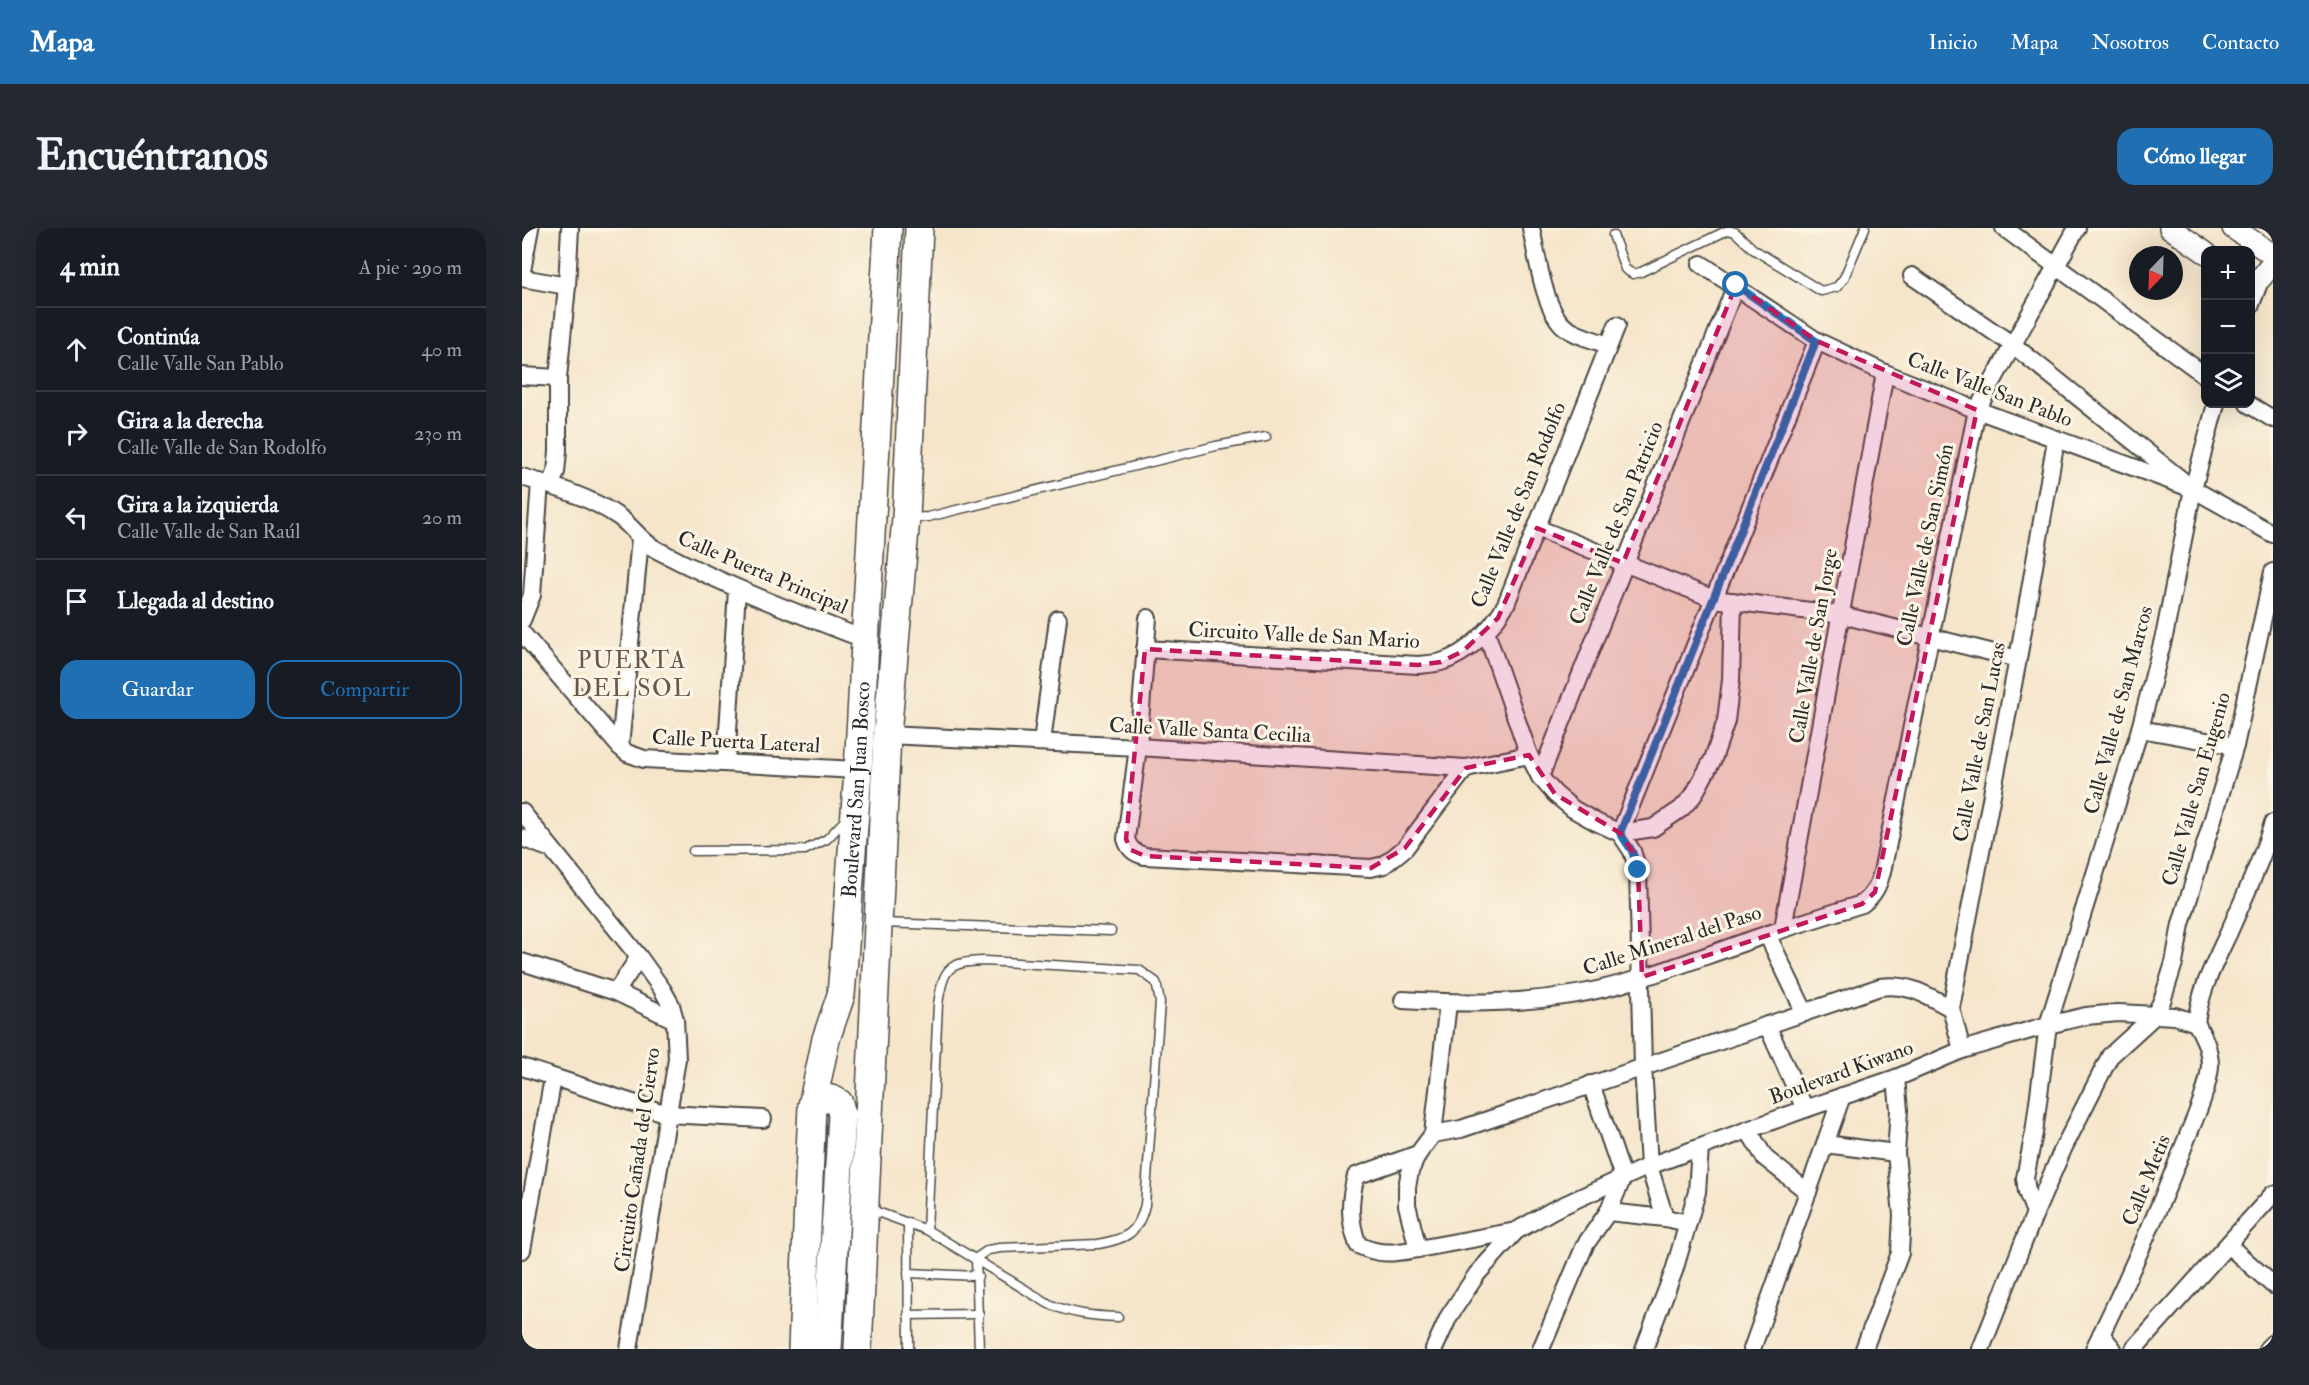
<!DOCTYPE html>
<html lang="es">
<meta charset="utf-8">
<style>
body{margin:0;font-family:"IM FELL Double Pica",serif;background:#242831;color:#f1f3f6}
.controls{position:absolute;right:18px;top:18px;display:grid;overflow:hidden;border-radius:12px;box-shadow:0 6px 24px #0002}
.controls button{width:54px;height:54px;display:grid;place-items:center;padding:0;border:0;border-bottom:2px solid #363941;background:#171b24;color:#f1f3f6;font:30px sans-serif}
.compass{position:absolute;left:1607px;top:18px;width:54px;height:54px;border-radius:50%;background:#171b24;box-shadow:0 6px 24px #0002;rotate:203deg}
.stop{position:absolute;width:18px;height:18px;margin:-14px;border:4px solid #1f6fb2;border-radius:50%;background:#fff}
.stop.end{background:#1f6fb2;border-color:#fff;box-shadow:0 2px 6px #0008}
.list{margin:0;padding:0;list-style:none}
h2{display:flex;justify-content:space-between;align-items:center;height:78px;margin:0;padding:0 24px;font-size:26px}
h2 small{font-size:20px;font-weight:400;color:#9ea1a6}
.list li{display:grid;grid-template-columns:39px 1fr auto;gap:18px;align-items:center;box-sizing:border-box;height:84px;padding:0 24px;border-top:2px solid #363941}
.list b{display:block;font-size:22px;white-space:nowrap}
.list p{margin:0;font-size:20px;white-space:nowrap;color:#9ea1a6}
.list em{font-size:20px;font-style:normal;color:#9ea1a6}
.actions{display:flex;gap:12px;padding:18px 24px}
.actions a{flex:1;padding:14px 0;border:2px solid #1f6fb2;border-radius:18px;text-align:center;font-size:21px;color:#1f6fb2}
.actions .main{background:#1f6fb2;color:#fff}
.icon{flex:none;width:33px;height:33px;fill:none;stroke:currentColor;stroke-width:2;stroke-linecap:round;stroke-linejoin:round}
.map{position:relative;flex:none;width:1751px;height:1121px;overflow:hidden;border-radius:18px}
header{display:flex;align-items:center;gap:36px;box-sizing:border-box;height:84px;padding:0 30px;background:#1f6fb2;color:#fff}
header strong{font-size:28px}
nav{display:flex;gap:33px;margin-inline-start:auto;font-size:21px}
.intro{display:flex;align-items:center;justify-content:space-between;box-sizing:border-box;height:144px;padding:0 36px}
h1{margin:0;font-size:42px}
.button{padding:15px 27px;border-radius:18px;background:#1f6fb2;color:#fff;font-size:21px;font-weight:700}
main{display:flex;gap:36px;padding:0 36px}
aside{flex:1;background:#171b24;border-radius:18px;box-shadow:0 6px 24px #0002}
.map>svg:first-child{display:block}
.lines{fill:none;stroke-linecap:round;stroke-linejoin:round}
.service-casing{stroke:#494743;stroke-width:11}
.minor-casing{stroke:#494743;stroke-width:20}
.tertiary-casing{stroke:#494743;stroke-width:24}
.primary-casing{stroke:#494743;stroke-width:30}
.service{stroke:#fff;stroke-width:8}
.minor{stroke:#fff;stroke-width:16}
.tertiary{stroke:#fff;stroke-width:21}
.primary{stroke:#fff;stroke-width:27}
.route{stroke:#1f6fb2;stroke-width:8}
.marked{fill:#c2185b;fill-opacity:0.2;stroke:#c2185b;stroke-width:4.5;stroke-dasharray:12 8;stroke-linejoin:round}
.labels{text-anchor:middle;stroke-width:6;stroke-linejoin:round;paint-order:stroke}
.street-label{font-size:21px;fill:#2b2b2b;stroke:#fcf5e5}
.quarter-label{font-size:24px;letter-spacing:1.5px;fill:#6b564a;stroke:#fcf5e5}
</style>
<header>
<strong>Mapa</strong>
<nav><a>Inicio</a><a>Mapa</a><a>Nosotros</a><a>Contacto</a></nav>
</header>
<div class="intro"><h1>Encuéntranos</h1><a class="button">Cómo llegar</a></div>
<main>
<aside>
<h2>4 min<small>A pie · 290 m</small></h2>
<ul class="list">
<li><svg class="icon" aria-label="ahead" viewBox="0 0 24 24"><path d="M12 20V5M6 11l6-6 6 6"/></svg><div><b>Continúa</b><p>Calle Valle San Pablo</p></div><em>40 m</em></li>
<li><svg class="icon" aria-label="right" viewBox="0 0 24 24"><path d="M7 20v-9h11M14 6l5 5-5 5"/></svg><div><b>Gira a la derecha</b><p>Calle Valle de San Rodolfo</p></div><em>230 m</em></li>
<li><svg class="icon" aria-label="left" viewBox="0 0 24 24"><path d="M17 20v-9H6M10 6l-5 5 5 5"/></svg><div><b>Gira a la izquierda</b><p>Calle Valle de San Raúl</p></div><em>20 m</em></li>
<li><svg class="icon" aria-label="arrive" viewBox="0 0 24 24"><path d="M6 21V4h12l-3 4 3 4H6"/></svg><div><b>Llegada al destino</b></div></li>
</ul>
<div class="actions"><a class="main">Guardar</a><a>Compartir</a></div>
</aside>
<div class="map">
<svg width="1751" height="1121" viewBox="0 0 1751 1121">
<rect width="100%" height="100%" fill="#fcf5e5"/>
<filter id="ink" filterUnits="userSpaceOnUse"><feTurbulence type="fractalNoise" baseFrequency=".0167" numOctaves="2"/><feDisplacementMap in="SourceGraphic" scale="12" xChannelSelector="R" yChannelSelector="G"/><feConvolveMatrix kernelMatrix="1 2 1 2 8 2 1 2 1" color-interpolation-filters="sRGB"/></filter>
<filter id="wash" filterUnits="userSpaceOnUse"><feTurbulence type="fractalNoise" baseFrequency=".008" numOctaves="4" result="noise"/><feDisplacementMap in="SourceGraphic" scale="24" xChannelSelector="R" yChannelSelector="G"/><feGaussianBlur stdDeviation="1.35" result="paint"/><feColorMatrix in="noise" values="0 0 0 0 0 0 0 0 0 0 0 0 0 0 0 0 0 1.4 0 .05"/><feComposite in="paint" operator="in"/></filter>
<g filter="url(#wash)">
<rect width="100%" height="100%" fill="#f5e5ca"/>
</g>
<g filter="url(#ink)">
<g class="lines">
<defs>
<g id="service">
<polyline points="1091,7 1103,41 1111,46 1119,44 1206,2 1213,4 1231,21 1299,63 1315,59 1322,50 1343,0"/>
<polyline points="388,290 406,289 694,218 744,209"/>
<polyline points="171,623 283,622 305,611 325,590"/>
<polyline points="359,695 589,703"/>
<path d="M347,981L405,1002L527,1076C550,1086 571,1088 596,1089"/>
<polyline points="386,994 387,1121"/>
<path d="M405,1002L416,776C422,740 425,734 463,733L617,742L634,754L638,774L623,977C616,1006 604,1011 576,1016L478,1020L466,1022L454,1030L457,1121"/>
<polyline points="386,1045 456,1048"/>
<polyline points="386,1087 457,1086"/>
</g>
<g id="minor">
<path d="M1009,0C1015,27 1022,83 1043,99C1054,108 1073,112 1086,117"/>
<polyline points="1482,0 1684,148"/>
<polyline points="1179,36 1295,113 1363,145 1455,182 1671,261 1751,306"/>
<polyline points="0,43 8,0"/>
<polyline points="1390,48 1491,117 1661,253"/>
<polyline points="0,50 45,58"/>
<polyline points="1728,79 1739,50"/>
<polyline points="0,148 36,150"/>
<polyline points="1726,176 1751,191"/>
<path d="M0,249C34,259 68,269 97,289C111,299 119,314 135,322C202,357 271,384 342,411"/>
<polyline points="29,257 34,244 36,223 36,150 45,58 48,0"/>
<polyline points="1015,300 1192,371 1320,387 1496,431"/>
<path d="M626,390L616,519L604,611C607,621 612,625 623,628L849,640L862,637L883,620L944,540"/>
<polyline points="0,392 10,367 18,254"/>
<polyline points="964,404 1007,527 1018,549 1033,566 1051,581 1074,594 1098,605 1131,600 1159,581 1171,568 1191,531 1204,493 1209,452 1211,373"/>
<polyline points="0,405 98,519 105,525 122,531 336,542"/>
<path d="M623,421L896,437C903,436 912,436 919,434C947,426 970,400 984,376L1095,97"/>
<polyline points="1618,501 1713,518"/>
<polyline points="365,507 616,519 944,540 1007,527"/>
<polyline points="520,514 536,391"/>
<polyline points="98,519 118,311"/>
<polyline points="204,534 215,362"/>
<polyline points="1018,549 1214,57"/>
<polyline points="0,584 117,729 140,761 149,777 153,792 155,831 107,1121"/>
<polyline points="1098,605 1110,623 1116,642 1121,838 1127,938 1143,990 1166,995 1152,1043 1122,1121"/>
<polyline points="1098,605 1295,113"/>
<polyline points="0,610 29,621"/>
<polyline points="1261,700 1363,145"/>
<polyline points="1245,706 1283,785"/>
<polyline points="0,734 94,764 153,792"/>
<polyline points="94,764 117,729"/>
<path d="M881,772C936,776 993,776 1049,767C1102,759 1155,738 1206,720C1250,704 1295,690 1340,676C1352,667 1356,658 1360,644L1455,182L1555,0"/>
<polyline points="926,775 911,906 896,926 888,943 885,959 885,977 896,1021 994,1003"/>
<path d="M1674,795C1678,762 1693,734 1707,704C1723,668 1739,633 1751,595"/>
<polyline points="1245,797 1283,881"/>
<polyline points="1440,822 1429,780 1496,431 1534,212"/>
<polyline points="0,839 145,886 241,891"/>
<polyline points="1226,902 1243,930 1286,964"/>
<path d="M911,906L939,901L1358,759C1387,755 1404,767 1429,780"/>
<polyline points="1303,916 1374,925"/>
<path d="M896,926L834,948C827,973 827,993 836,1017C859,1028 872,1025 896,1021"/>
<polyline points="1086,984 1143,990"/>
<polyline points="1513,985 1541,921 1588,828 1632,788 1640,773 1652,735 1659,696 1713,518 1751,344"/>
<polyline points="1166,995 1175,964 1178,920"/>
<polyline points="1706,1017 1751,1057"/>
<polyline points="0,1022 31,850"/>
<polyline points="1579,1106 1591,1121"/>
<polyline points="912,1121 927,1088 955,1046 994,1003 1031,982 1127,938 1283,881 1374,850 1440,822 1526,797 1564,788 1596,785 1653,788 1674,795"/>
<polyline points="1019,1121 1063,1017 1086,984 1101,949 1069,856"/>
<polyline points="1230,1121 1320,868"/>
<polyline points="1342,1121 1378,1025 1380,987 1374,925 1377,882 1374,850"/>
<polyline points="1459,1121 1513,985 1505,964 1503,950 1512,905 1526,797 1618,501 1643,404 1671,261 1694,176"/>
<path d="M1572,1121C1604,1055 1634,989 1661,920C1670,896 1686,864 1688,838C1688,821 1682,809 1674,795"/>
<polyline points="1612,1121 1751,966"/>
<polyline points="1745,1121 1751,1115"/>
</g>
<g id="tertiary">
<polyline points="1648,0 1684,25"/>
<polyline points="1711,0 1751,27"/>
<polyline points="1728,53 1739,50 1751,34"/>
</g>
<g id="primary">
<path d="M290,878C300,870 305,867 317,875L320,887L306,1121"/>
<path id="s1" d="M280,1121L290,878L304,811L319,767L325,693L336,542L366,0"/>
<polyline points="336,1121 365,507 384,290 397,0"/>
</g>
</defs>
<use href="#service" class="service-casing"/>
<use href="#minor" class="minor-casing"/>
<use href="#tertiary" class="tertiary-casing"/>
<use href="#primary" class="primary-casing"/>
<use href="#service" class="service"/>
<use href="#minor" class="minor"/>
<use href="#tertiary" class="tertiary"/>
<use href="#primary" class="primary"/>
</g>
</g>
<g class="lines" filter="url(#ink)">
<polyline class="route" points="1116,642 1110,623 1098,605 1294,113 1214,57"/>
</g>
<path class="marked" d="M1214,57L1295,113L1455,182L1353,664L1340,676L1120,749L1116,642L1110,623L1098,605L1033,566L1007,527L944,540L883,620L849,640L623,628L609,622L604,611L623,421L896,437L919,434L941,423L976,390L1015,300L1101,335Z"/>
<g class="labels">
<g class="street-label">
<text transform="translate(1468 161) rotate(21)" y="7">Calle Valle San Pablo</text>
<text transform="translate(996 277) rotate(-68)" y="7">Calle Valle de San Rodolfo</text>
<text transform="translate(1094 295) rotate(-68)" y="7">Calle Valle de San Patricio</text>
<text transform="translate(1403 317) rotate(-78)" y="7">Calle Valle de San Simón</text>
<text transform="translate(241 344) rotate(23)" y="7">Calle Puerta Principal</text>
<text transform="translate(782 407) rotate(3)" y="7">Circuito Valle de San Mario</text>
<text transform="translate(1291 418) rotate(-80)" y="7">Calle Valle de San Jorge</text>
<text transform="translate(1596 482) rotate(-75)" y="7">Calle Valle de San Marcos</text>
<text transform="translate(688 502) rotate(3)" y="7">Calle Valle Santa Cecilia</text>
<text transform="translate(214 513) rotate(3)" y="7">Calle Puerta Lateral</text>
<text transform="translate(1457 514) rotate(-79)" y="7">Calle Valle de San Lucas</text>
<text transform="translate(1674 561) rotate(-74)" y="7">Calle Valle San Eugenio</text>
<text dy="7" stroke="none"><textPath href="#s1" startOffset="564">Boulevard San Juan Bosco</textPath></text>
<text transform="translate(1150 712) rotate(-18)" y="7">Calle Mineral del Paso</text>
<text transform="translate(1319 844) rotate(-20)" y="7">Boulevard Kiwano</text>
<text transform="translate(115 932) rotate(-82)" y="7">Circuito Cañada del Ciervo</text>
<text transform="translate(1624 952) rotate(-68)" y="7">Calle Metis</text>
</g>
<g class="quarter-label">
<text x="110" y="440">PUERTA<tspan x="110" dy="28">DEL SOL</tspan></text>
</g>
</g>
</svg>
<div class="controls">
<button>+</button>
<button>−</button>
<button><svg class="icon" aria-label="layers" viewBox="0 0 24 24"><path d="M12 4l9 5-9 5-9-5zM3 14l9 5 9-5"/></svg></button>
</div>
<svg class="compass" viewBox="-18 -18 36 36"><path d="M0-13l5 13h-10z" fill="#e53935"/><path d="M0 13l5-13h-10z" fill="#9ea1a6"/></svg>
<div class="stop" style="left:1214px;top:57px"></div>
<div class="stop end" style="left:1116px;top:642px"></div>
</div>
</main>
